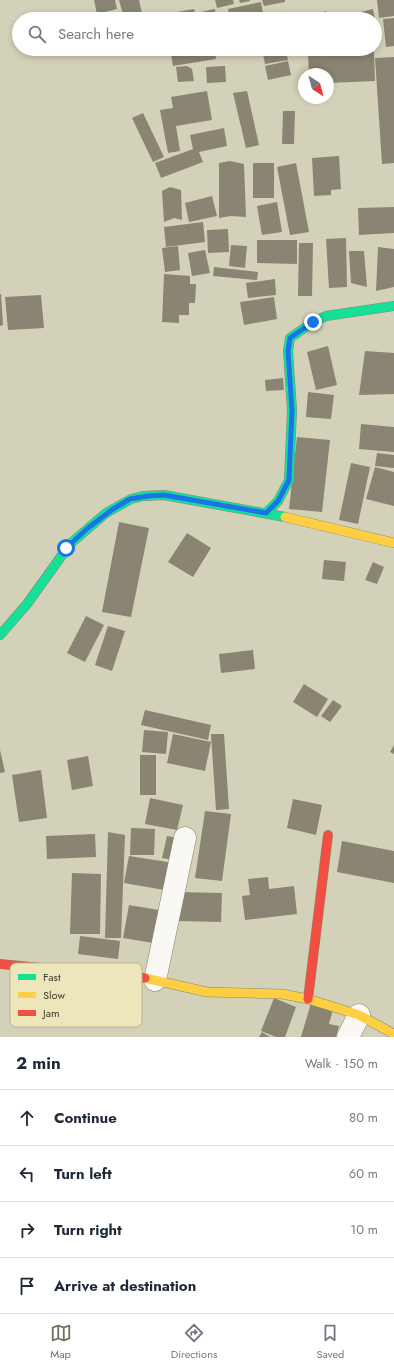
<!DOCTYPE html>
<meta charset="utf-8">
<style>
body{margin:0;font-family:Jost,sans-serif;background:#f6f6f7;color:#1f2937}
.compass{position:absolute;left:298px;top:68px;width:36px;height:36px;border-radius:50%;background:#fff;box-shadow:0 2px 6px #0003;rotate:144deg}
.stop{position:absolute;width:12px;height:12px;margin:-9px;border:3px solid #1a73e8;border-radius:50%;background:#fff}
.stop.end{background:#1a73e8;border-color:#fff;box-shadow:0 1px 4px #0008}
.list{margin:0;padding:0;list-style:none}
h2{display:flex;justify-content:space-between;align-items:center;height:52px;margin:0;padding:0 16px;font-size:17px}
h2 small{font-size:13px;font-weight:400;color:#747a83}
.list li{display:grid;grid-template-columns:26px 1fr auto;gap:12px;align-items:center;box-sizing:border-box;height:56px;padding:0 16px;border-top:1px solid #e0e1e3}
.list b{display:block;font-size:15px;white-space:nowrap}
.list em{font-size:13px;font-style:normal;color:#747a83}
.icon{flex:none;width:22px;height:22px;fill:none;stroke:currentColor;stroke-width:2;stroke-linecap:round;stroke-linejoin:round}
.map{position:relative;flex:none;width:394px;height:1037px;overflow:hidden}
.search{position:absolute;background:#fff;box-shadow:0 2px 6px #0003;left:12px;right:12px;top:12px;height:44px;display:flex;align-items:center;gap:10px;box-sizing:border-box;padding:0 14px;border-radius:22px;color:#747a83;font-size:15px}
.sheet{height:276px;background:#fff}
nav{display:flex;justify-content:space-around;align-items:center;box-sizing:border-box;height:56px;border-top:1px solid #e0e1e3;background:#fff;font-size:11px;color:#747a83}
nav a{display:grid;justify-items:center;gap:2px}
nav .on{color:#72705b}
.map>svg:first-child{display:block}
.building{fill:#8a8473}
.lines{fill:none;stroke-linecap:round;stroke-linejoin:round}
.street-casing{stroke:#898774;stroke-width:23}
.fast-casing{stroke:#898774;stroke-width:10}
.slow-casing{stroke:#898774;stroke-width:10}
.jam-casing{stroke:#898774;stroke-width:10}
.street{stroke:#f9f8f4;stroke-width:22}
.fast{stroke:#16e098;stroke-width:9}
.slow{stroke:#ffcf43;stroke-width:9}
.jam{stroke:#f24e42;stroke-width:9}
.route{stroke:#1a73e8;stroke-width:5}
.key{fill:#ede6ba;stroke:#b8b38e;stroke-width:1}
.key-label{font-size:11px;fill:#3e3b29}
</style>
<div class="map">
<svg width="394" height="1037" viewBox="0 0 394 1037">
<rect width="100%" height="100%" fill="#d4d1b9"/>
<g class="building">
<polygon points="94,0 115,0 117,9 97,14"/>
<polygon points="119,0 139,0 142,13 124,18"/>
<polygon points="215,0 233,0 234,4 217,8"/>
<polygon points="239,0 250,0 250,1 240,3"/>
<polygon points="262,0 285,0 285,2 264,6"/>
<polygon points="377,0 394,0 394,16 379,18"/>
<polygon points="261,2 264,19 230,19 228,9"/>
<polygon points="194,9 195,13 215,9 216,19 165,19 165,14"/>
<polygon points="373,9 375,19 344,19 344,16"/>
<polygon points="326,11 328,19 307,19 306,18"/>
<polygon points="338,12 341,19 332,19 330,15"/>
<polygon points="394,18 394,46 386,47 383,19"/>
<polygon points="375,20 380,37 375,39"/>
<polygon points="170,49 215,49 216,59 173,66"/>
<polygon points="262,49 286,49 288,60 265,64"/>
<polygon points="317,49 328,49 318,52"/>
<polygon points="374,52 375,81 328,83 328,74 309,74 308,54"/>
<polygon points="394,57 394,163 382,164 375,58"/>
<polygon points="288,61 291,75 268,80 265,66"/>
<polygon points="187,66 192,69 194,81 178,82 176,67"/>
<polygon points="225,66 226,82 207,83 206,67"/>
<polygon points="207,91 212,120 176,126 180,151 168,153 160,110 173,108 171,97"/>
<polygon points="247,91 259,145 246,148 233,93"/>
<polygon points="283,111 295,111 294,144 282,144"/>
<polygon points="143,113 164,157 153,162 132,118"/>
<polygon points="224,128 227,146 199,152 203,162 161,178 155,163 193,149 190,135"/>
<polygon points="339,156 341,189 331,190 331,195 314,196 312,158"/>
<polygon points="230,161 244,164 246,217 230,216 219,218 219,163"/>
<rect x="253" y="163" width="21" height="35"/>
<polygon points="296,163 309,232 290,235 277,167"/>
<polygon points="170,187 181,190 182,220 174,218 164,222 162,191"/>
<polygon points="212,196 217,216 189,222 185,203"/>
<polygon points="277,202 282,232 262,235 257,206"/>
<polygon points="394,207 394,233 359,235 358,208"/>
<polygon points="203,222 205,242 166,247 164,227"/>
<polygon points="228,229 229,252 208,253 207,230"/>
<polygon points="346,238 347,287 329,288 326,239"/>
<polygon points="257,240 297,240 297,264 257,263"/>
<polygon points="299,243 313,243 312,296 298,296"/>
<polygon points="231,245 247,246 245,268 229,266"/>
<polygon points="178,246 180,270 165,272 162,248"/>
<polygon points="378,247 394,249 394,287 376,291"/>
<polygon points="205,250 210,273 192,276 188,253"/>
<polygon points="349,251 364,251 367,287 351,283"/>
<polygon points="214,267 258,272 257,280 213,276"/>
<polygon points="164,274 190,276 190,284 196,284 195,303 189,303 189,315 179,315 179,323 162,322"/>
<polygon points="275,279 276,295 248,298 246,283"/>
<polygon points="0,294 1,294 3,325 0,326"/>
<polygon points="41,295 44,328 8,330 5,297"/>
<polygon points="274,297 277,319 244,325 240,302"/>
<polygon points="328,346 337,385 316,390 307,352"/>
<polygon points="365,351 394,353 394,394 359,395"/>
<polygon points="283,378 284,390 266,391 265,380"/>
<polygon points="308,392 334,395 331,419 306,417"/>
<polygon points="361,424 394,427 394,452 359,449"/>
<polygon points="297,437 330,440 322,512 289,509"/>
<polygon points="377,453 394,455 394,468 375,466"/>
<polygon points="351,463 370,467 358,524 339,520"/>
<polygon points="375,467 394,472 394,506 366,499"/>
<polygon points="119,522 149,528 131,617 102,612"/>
<polygon points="187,533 211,548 193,577 168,562"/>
<polygon points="324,560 346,562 344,581 322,579"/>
<polygon points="373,562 384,567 377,584 365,580"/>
<polygon points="86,616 104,625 85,662 67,653"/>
<polygon points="108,626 125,631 112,671 95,665"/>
<polygon points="253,650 255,669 221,673 219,654"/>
<polygon points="304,684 328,699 317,717 293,702"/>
<polygon points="333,700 342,706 330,722 321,716"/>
<polygon points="145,710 211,725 208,740 141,725"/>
<polygon points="144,730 168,732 166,754 142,752"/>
<polygon points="173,734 211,742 205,771 167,763"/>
<polygon points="211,734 224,734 229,809 216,810"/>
<polygon points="394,745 394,754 390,752"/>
<polygon points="0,750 5,772 0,773"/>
<rect x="140" y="755" width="16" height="40"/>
<polygon points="88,756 93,786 72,790 67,760"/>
<polygon points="41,770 47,818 19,822 12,775"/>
<polygon points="150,798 183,805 177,830 145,824"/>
<polygon points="293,799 322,805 316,835 287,828"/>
<polygon points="205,811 231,814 222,881 195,878"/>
<polygon points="131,828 155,829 154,855 130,855"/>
<polygon points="108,832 125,835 121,938 105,938"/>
<polygon points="95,834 96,857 47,859 46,836"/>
<polygon points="167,836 179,838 174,860 162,858"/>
<polygon points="342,841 394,851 394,883 337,872"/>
<polygon points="129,856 174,863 170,891 124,883"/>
<polygon points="72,873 101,874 100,934 70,934"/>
<polygon points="268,877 269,889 294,886 297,914 245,920 242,896 250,895 248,879"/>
<polygon points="178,892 222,893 221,922 178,921"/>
<polygon points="129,905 159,910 153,943 123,938"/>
<polygon points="80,936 120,941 118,959 78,954"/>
<polygon points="274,998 296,1007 285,1037 276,1037 261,1031"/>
<polygon points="311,1003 333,1009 329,1024 339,1026 336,1037 301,1037"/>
<polygon points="262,1032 270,1037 259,1037"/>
</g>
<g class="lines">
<defs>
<g id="street">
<polyline points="155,980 185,838"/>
<polyline points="348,1037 359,1015"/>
</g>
<g id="fast">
<polyline points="266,513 278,501 289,480 292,410 288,351 290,338 313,322 326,316 394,306"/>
<polyline points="0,635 27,604 70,544 106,513 131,499 143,496 164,495 285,517"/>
</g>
<g id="slow">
<polyline points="285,517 394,543"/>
<polyline points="145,978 207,992 282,994 308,999 359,1015 394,1034"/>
</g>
<g id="jam">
<polyline points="0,964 145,978"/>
<polyline points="308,999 328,835"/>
</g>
</defs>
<use href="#street" class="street-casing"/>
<use href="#fast" class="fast-casing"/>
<use href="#slow" class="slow-casing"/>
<use href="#jam" class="jam-casing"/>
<use href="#street" class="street"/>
<use href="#fast" class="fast"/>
<use href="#slow" class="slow"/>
<use href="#jam" class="jam"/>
</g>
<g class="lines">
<polyline class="route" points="66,548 88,528 113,509 130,499 148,496 164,495 266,513 278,501 289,480 292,410 288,351 290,338 313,322"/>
</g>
<rect x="10" y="963" width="132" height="64" rx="6" class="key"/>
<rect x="18" y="974" width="18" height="6" fill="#16e098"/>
<rect x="18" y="992" width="18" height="6" fill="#ffcf43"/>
<rect x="18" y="1010" width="18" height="6" fill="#f24e42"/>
<g class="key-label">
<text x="43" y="981">Fast</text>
<text x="43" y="999">Slow</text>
<text x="43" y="1017">Jam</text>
</g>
</svg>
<svg class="compass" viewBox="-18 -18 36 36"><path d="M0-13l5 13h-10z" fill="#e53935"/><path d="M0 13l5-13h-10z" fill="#747a83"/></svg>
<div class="stop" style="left:66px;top:548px"></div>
<div class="stop end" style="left:313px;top:322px"></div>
<div class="search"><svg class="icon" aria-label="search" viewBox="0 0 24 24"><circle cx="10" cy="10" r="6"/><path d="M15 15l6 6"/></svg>Search here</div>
</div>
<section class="sheet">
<h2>2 min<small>Walk · 150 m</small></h2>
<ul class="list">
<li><svg class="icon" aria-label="ahead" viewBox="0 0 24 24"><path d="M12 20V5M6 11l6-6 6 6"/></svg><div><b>Continue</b></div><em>80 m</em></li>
<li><svg class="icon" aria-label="left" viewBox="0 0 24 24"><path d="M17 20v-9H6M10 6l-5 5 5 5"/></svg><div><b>Turn left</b></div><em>60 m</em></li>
<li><svg class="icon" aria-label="right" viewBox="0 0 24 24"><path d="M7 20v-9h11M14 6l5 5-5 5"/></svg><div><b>Turn right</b></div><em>10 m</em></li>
<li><svg class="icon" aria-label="arrive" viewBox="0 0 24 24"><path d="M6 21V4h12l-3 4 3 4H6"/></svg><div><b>Arrive at destination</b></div></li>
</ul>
</section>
<nav>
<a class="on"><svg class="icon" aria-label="map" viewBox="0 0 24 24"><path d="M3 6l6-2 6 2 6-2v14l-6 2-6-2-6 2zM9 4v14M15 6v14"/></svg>Map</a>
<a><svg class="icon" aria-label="directions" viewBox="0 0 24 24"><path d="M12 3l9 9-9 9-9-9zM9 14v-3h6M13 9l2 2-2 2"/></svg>Directions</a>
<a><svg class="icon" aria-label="saved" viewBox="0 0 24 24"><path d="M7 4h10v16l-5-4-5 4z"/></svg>Saved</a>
</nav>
